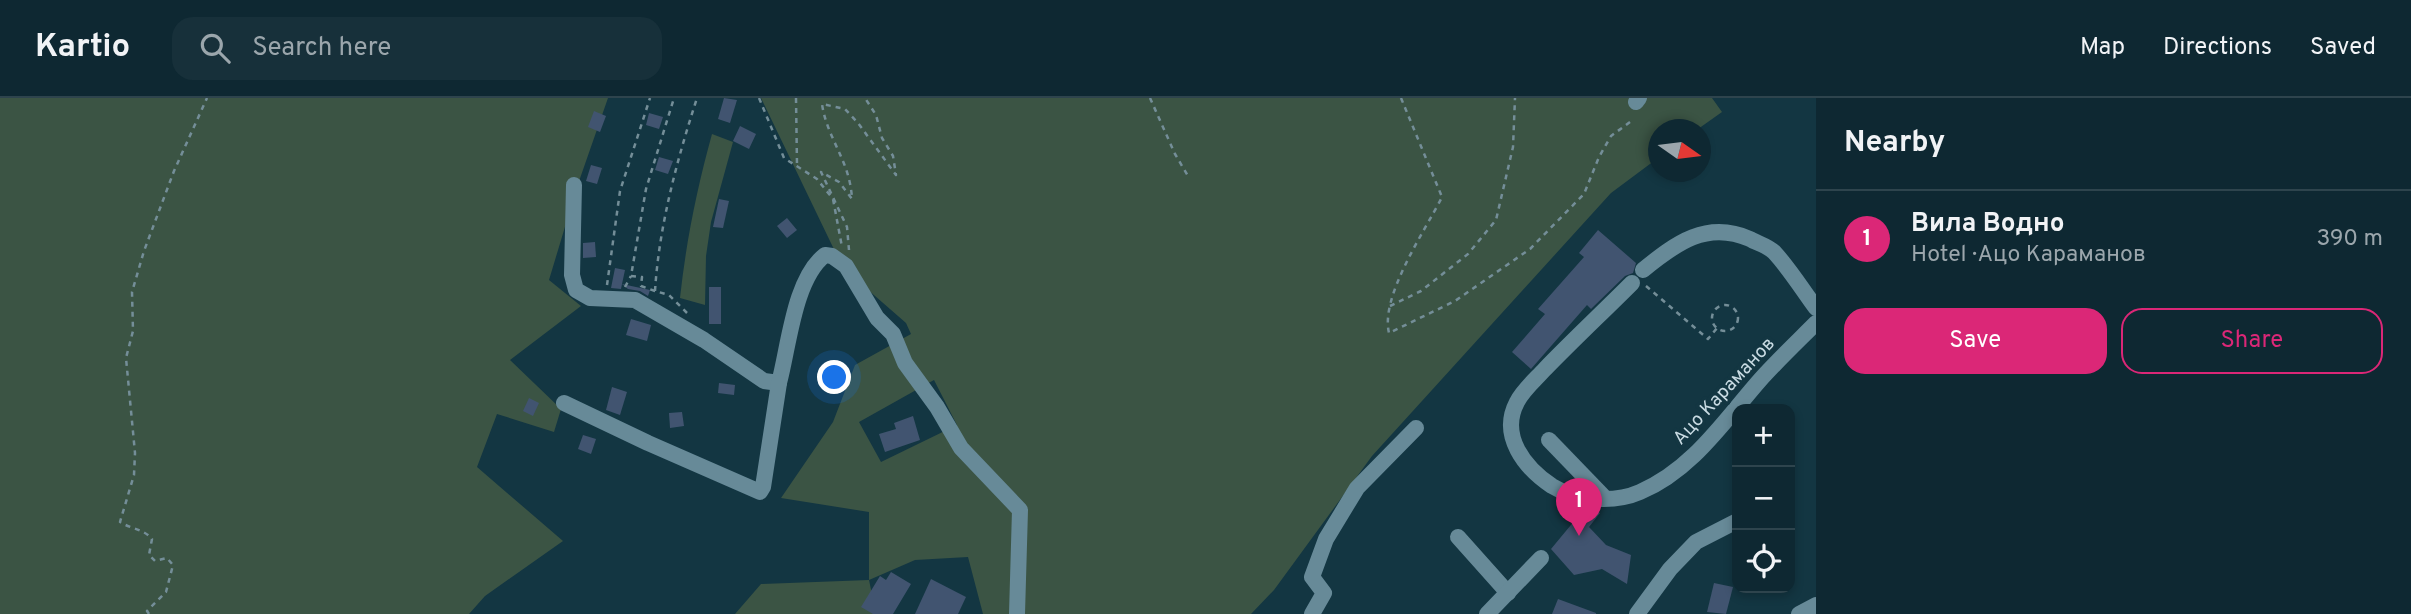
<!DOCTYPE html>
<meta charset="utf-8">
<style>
body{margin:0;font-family:Overpass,sans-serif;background:#17303a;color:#f1f3f6}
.controls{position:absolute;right:21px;bottom:21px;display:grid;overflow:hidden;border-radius:14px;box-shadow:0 4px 10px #0003}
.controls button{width:63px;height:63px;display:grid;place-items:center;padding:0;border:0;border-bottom:2px solid #2e444d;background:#0e2832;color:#f1f3f6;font:35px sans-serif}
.compass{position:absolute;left:1648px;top:21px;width:63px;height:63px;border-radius:50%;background:#0e2832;box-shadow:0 4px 10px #0003;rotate:104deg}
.you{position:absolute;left:835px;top:280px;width:24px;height:24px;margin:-18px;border:5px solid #fff;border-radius:50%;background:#1a73e8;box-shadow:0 0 0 10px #1a73e833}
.badge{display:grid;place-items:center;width:46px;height:46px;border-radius:50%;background:#db2777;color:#fff;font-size:23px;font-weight:700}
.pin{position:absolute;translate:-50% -58px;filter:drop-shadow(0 2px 4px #0008)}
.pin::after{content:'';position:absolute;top:37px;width:24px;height:21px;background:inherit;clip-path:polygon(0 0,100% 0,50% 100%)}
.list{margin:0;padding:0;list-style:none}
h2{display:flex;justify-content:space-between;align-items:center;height:91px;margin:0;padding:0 28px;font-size:30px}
h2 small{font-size:23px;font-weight:400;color:#9ba6ac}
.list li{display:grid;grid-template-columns:46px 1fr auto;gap:21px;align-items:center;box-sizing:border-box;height:98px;padding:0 28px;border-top:2px solid #2e444d}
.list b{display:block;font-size:26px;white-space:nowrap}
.list p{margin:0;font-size:23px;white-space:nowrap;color:#9ba6ac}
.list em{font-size:23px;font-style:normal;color:#9ba6ac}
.actions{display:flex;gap:14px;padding:21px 28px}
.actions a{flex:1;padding:16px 0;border:2px solid #db2777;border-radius:21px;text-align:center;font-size:24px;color:#db2777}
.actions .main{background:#db2777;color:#fff}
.icon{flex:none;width:38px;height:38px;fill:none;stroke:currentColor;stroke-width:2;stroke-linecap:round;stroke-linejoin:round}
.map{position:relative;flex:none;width:1816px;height:516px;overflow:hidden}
header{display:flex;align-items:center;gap:42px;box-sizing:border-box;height:98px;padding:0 35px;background:#0e2832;border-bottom:2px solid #2e444d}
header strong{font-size:33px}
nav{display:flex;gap:38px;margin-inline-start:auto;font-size:24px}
.search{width:490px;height:63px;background:#17303a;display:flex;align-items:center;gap:18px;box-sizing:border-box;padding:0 24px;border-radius:21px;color:#9ba6ac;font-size:26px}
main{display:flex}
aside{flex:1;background:#0e2832}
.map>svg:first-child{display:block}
.green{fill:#3b5444;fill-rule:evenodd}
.building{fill:#415470}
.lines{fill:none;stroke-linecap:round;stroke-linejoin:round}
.path{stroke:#748e98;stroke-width:2.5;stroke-dasharray:5 5;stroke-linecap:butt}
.minor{stroke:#678a98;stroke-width:16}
.labels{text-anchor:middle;stroke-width:7;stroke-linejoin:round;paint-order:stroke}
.street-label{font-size:19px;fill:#c8dae2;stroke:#133642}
</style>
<header>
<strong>Kartio</strong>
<div class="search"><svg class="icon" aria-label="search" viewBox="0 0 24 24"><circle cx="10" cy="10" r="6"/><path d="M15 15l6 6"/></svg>Search here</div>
<nav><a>Map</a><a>Directions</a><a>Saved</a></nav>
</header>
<main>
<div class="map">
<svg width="1816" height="516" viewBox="0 0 1816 516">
<rect width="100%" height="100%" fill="#133642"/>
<g class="green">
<polygon points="0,0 608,0 577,89 549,182 581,208 510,262 561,311 554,334 497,316 477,369 563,443 485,498 469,516 0,516"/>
<path d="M761,0H1712L1722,14L1698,31L1658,32V60L1611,95L1372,358L1274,492L1251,516H983L968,459L915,462L869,482L876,516H735L761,486L869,482V414L781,400L833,324L855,267L911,236L906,225L843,170ZM934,282L957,327L881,364L859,324Z"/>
<path d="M712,36L733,44L711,124L706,158L705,207L680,200C686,144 697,90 712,36Z"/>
</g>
<g class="building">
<polygon points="724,0 737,2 730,25 718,21"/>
<polygon points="594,13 606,18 600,34 588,29"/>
<polygon points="649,15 663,19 659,31 646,27"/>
<polygon points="740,28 756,36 749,51 733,43"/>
<polygon points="659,59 673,63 668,76 655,72"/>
<polygon points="591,67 602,70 597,86 586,83"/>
<polygon points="719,101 729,103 723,130 713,129"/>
<polygon points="787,120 797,132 787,140 777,128"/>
<polygon points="1598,132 1636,165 1633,175 1625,178 1591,211 1587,207 1531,271 1512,254 1545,216 1538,211 1584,159 1579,155"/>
<polygon points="595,144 596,159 583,160 583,145"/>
<polygon points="615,170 625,172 622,186 650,192 648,198 640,193 628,191 622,186 621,191 611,190"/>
<rect x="709" y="189" width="12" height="37"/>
<polygon points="631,221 651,227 647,243 626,237"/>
<polygon points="719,285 735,287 734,297 718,295"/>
<polygon points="612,289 627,294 620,317 606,312"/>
<polygon points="529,300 539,305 533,318 523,313"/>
<polygon points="682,314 684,328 670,330 669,315"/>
<polygon points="913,318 920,342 885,354 879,336 896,331 894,325"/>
<polygon points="583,337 596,341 591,356 578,351"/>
<polygon points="1585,410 1594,411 1600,415 1589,429 1606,447 1631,457 1627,486 1602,471 1574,477 1551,451"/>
<polygon points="891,474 911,486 893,516 873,516 861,509 880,478 886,482"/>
<polygon points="931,481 966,499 958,516 915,516"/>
<polygon points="1714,485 1733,489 1726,516 1707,514"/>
<polygon points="1558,501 1596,515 1596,516 1552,516"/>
</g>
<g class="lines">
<g class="path">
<polyline points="759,0 784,60 817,81 833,101 842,149"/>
<polyline points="796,0 797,67"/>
<polyline points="1150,0 1175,56 1188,78"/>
<path d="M1401,0L1442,99C1425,133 1380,198 1389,235L1455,203L1530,151L1584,96L1599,59L1611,38L1630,24"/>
<path d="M849,152L847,129L821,74L839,84L852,101C850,62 827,41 822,6L845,11L858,25L896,77L893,58L882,40L876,17L865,0"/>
<polyline points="607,187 620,93 650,0"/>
<polyline points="1646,188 1708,241 1717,230"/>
<polyline points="625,189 631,178"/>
<polyline points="655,193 641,188 642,179 631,178 646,91 674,0"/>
<circle cx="1725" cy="220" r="13"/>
<polyline points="1390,208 1421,193 1468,156 1496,122 1513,49 1515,0"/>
<path d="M687,215L669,197L655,193C659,128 677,62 697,0"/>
<path d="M149,516L147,513L166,494L173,467L167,460L155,463L149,457L152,441C144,431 131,431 120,424L134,377L135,355L126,260L133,233L132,194L144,153L174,73L207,0"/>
</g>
<g class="minor">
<polyline points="1636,4 1639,0"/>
<path d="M574,87L572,177L576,192L590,200L635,202L704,242L764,283L779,285C789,248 794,181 825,157L832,158L846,168L877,220L893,236L905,265L937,309L961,350L1020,412L1017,516"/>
<path d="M1643,172C1676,145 1707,122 1750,141C1757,145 1768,148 1774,154C1789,170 1802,191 1816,210"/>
<path d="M1632,185C1603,214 1573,242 1545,271C1536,281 1523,292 1517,304C1499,338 1525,370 1552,388C1576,403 1615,405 1640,394C1692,372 1724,323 1760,282C1778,262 1797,244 1816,225"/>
<polyline points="564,305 648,345 760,394 763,389 779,285"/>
<polyline points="1549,342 1605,400"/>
<polyline points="1458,439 1508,495"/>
<polyline points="1312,516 1324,495 1312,479 1326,441 1357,390 1416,330"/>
<polyline points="1487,516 1541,460"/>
<polyline points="1637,516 1670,471 1696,444 1737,423"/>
<polyline points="1799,516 1816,507"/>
</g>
</g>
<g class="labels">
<g class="street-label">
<text transform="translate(1723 292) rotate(-47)" y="7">Ацо Караманов</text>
</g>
</g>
</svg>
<div class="controls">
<button>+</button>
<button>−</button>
<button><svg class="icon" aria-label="locate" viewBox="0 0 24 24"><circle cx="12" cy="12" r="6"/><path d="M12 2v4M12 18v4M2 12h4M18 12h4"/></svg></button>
</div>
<svg class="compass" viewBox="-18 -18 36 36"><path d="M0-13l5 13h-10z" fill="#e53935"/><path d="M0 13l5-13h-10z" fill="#9ba6ac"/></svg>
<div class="you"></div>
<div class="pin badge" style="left:1579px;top:438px">1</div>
</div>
<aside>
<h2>Nearby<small></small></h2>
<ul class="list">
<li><span class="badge">1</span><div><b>Вила Водно</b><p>Hotel · Ацо Караманов</p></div><em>390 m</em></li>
</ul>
<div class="actions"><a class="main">Save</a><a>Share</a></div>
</aside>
</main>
